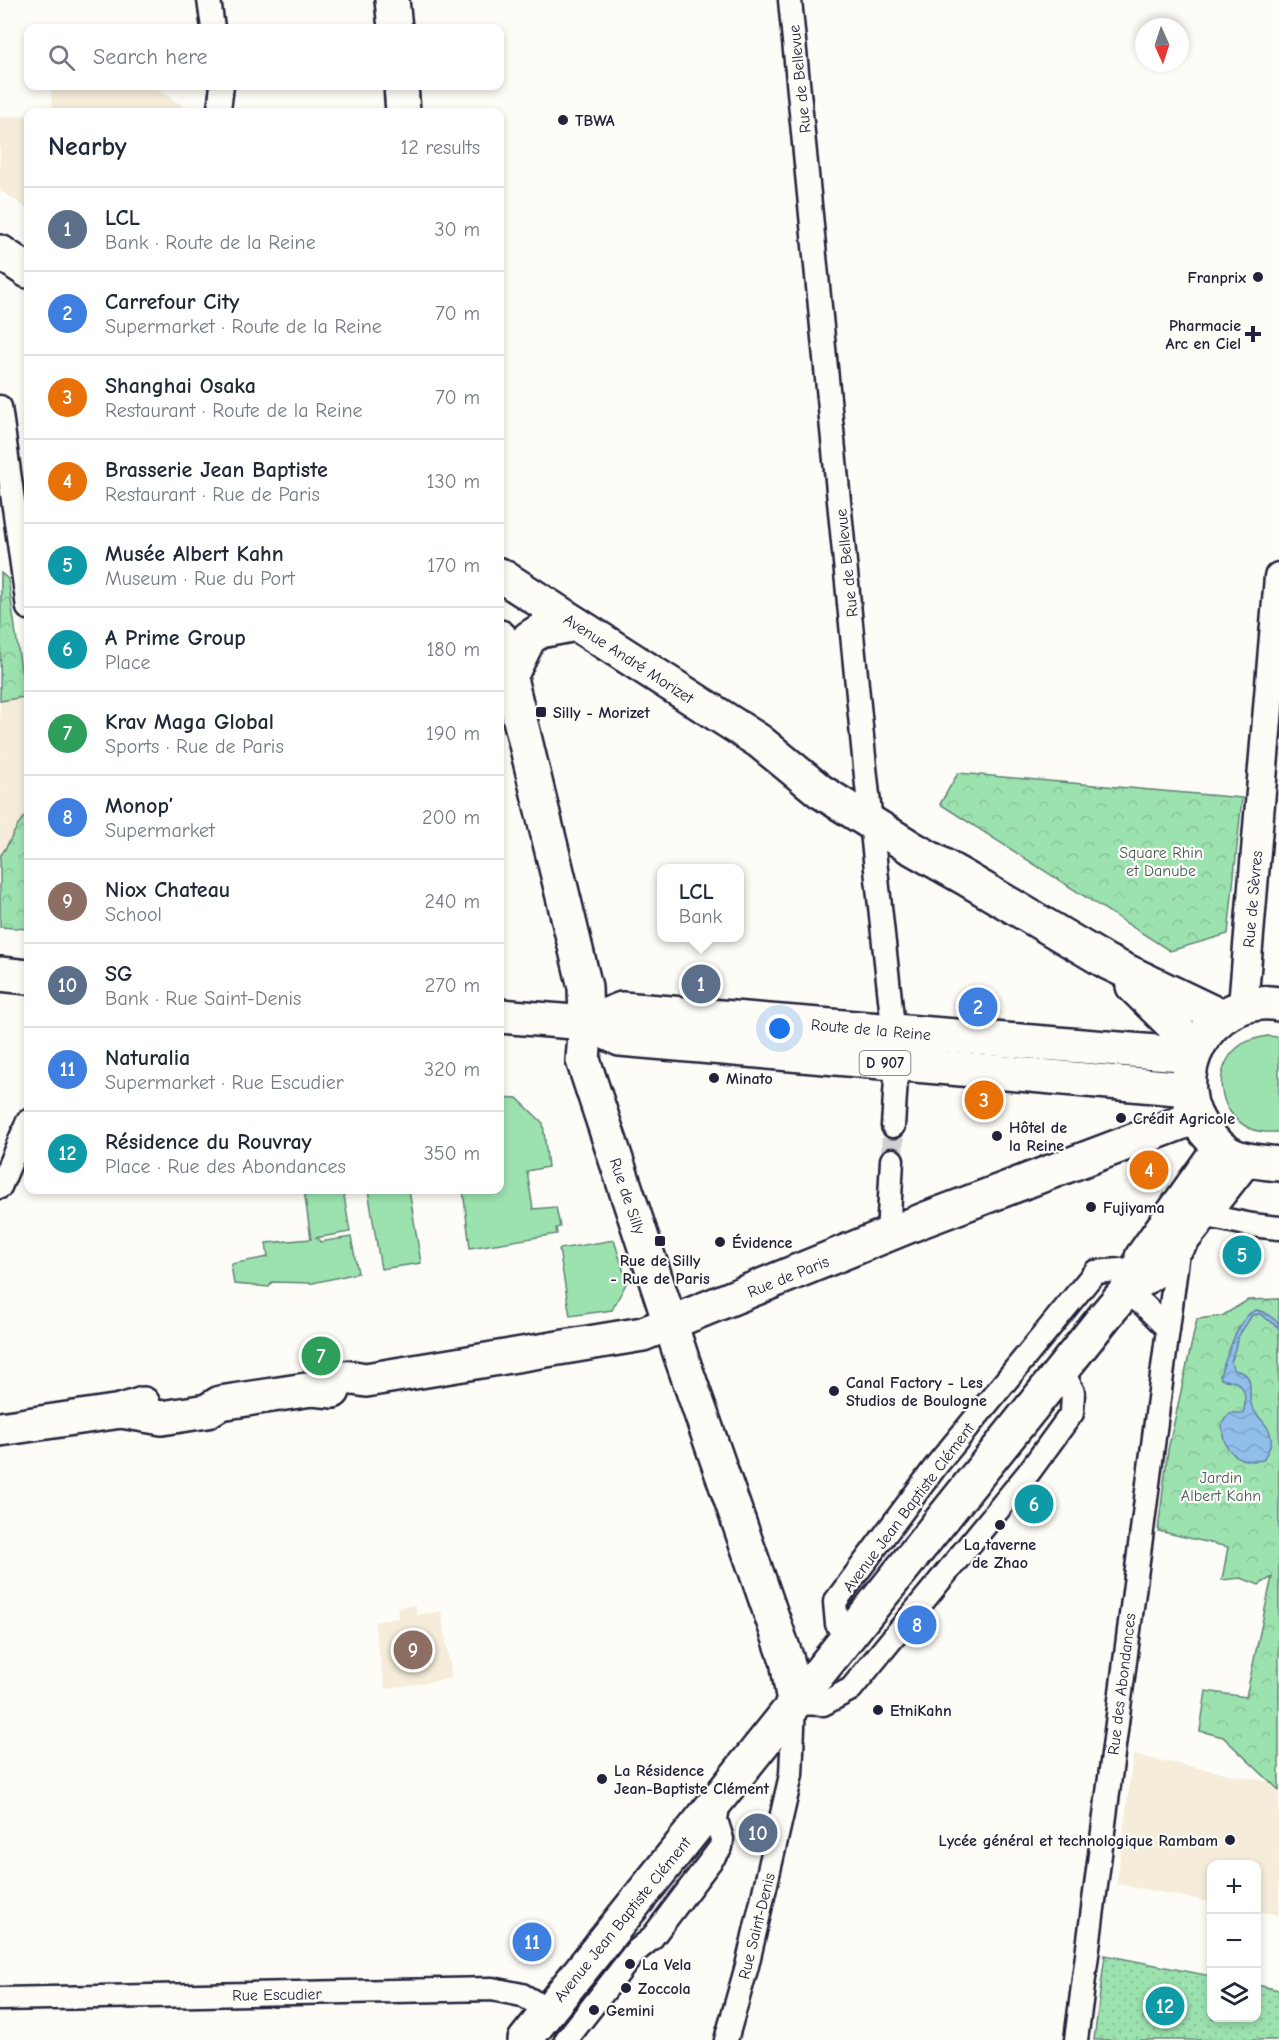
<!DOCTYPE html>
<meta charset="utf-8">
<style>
body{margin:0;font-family:"Comic Neue",sans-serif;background:#f6f6f7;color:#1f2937}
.controls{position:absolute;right:18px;bottom:18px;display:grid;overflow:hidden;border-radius:12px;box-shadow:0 3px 9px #0003}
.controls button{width:54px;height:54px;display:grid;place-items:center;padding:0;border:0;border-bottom:2px solid #e0e1e3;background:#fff;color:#1f2937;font:30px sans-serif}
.compass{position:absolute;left:1135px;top:18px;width:54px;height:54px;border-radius:50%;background:#fff;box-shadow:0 3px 9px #0003;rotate:177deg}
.you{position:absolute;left:780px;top:1029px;width:21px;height:21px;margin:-15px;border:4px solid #fff;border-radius:50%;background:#1a73e8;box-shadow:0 0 0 9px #1a73e833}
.badge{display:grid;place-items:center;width:39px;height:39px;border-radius:50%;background:#22223b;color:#fff;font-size:20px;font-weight:700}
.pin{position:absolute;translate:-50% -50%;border:3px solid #fff;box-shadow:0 2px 6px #0006}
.popup{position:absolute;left:657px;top:864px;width:87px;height:78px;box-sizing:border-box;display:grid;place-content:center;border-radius:12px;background:#fff;filter:drop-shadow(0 2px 4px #0005);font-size:20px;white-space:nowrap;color:#747a83}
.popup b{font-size:22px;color:#1f2937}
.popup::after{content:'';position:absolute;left:50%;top:100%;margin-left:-12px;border:12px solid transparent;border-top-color:#fff}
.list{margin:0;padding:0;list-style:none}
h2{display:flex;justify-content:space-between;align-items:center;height:78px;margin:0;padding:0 24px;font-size:26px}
h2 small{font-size:20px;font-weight:400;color:#747a83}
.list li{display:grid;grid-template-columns:39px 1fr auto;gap:18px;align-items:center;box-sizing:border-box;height:84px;padding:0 24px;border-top:2px solid #e0e1e3}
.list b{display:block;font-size:22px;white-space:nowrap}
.list p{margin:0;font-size:20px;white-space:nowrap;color:#747a83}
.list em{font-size:20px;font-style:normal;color:#747a83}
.icon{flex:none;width:33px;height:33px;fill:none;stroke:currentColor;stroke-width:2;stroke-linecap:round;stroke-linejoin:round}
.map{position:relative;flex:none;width:1279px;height:2040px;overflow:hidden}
.search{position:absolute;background:#fff;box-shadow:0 3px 9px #0003;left:24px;top:24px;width:480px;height:66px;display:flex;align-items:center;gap:15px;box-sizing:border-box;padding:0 21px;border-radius:12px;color:#747a83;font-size:22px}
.panel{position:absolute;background:#fff;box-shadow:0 3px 9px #0003;left:24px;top:108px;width:480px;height:1086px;border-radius:12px}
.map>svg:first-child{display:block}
.built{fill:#f5ecda}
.grass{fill:#9ce2af;stroke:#5f8275;stroke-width:1.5}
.forest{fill:url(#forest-crowns);stroke:#5f8275;stroke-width:1.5}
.garden{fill:url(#garden-dots);stroke:#5f8275;stroke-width:1.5}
.water{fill:url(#water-waves);stroke:#6580a4;stroke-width:1.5}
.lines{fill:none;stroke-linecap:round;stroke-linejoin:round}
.minor-tunnel{stroke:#d1d0d1;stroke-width:22;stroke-dasharray:22 11;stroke-linecap:butt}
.minor-casing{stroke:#22223b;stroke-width:27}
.tertiary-casing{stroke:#22223b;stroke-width:33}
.secondary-casing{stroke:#22223b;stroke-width:38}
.primary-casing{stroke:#22223b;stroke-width:38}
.minor{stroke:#fdfcf7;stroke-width:22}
.tertiary{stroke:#fdfcf7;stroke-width:28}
.secondary{stroke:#fdfcf7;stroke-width:33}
.primary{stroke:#fdfcf7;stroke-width:33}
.poi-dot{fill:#22223b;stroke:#fdfcf7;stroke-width:2}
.labels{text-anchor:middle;stroke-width:4.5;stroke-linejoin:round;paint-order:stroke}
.shield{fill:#fdfcf7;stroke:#646373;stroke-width:1.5}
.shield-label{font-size:15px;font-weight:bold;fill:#22223b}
.street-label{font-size:16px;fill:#22223b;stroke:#fdfcf7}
.poi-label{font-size:16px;font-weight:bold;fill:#22223b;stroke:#fdfcf7;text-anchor:start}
.park-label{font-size:16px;fill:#475c5e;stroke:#fdfcf7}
</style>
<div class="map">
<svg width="1279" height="2040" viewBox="0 0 1279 2040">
<defs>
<pattern id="forest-crowns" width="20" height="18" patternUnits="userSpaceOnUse" patternTransform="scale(1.5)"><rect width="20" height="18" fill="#9ce2af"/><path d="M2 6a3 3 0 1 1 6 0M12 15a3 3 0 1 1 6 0" fill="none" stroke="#86c297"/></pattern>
<pattern id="garden-dots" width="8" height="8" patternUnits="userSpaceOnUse" patternTransform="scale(1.5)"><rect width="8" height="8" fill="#9ce2af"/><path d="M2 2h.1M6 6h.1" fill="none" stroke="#86c297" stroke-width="1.8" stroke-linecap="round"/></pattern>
<pattern id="water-waves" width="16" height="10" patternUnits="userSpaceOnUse" patternTransform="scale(1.5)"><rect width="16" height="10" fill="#91beea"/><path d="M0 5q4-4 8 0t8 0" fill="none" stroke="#7da3ca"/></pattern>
</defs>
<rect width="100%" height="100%" fill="#fdfcf7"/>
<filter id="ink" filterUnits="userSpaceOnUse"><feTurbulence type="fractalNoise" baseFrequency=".0167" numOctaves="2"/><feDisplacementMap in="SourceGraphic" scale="12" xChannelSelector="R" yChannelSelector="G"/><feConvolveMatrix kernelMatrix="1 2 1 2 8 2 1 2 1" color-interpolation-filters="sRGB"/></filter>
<g filter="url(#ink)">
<g class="built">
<polygon points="50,86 151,86 193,112 45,112 53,111"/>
<polygon points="28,115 28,209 0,190 0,118"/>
<polygon points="25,697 28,721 28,813 19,823 6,849 0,856 0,701"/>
<polygon points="415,1605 417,1615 441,1611 452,1678 385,1689 374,1622 398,1618 397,1608"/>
<polygon points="1133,1755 1279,1784 1279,1915 1257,1911 1256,1864 1212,1864 1211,1902 1117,1884"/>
</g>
<g class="grass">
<path d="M1267,1036L1279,1037V1132C1268,1132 1257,1133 1247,1127C1218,1111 1212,1070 1237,1048C1246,1040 1257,1038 1267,1036Z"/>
<polygon points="500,1097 517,1098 543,1123 548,1167 527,1171 533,1209 556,1207 560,1227 556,1228 557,1234 470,1248 463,1190 500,1190"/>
<polygon points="304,1190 343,1190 350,1232 315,1238 318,1238 320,1242 351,1237 358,1273 313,1283 272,1282 269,1287 234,1284 231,1264 268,1257 266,1243 311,1239"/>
<polygon points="368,1190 409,1190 421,1263 381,1269"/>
<polygon points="614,1240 627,1282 612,1310 570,1316 559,1249"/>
</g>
<g class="forest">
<polygon points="1,573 8,579 25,697 0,701"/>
<polygon points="958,773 1242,798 1228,934 1170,951 940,804"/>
<path d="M28,813V929L0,927V856C11,843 15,824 28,813Z"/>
<polygon points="1279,1299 1279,1790 1223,1737 1200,1731 1206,1691 1246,1697 1272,1577 1259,1585 1241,1578 1222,1580 1228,1547 1158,1531 1168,1450 1197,1319 1222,1316 1248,1300"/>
</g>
<polygon class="garden" points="1105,1955 1211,1976 1212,2018 1256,2018 1257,1985 1279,1990 1279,2040 1094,2040"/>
<path class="water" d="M1257,1310L1264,1312L1279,1323V1328L1260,1314L1252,1315L1238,1337L1231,1363L1234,1370C1239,1371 1244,1372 1247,1376C1253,1384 1248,1395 1251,1404C1255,1417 1269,1423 1271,1437C1272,1446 1267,1452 1263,1460C1245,1464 1226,1456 1223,1435C1223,1434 1222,1426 1222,1425C1223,1421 1227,1416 1230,1413H1243C1246,1404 1247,1385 1235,1382C1230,1380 1226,1381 1221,1379L1220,1375C1227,1358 1238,1314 1257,1310Z"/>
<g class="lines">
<polyline class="minor-tunnel" points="892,1160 893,1126"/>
<defs>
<g id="minor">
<polyline points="209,0 213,28"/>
<polyline points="790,0 865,767 897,1064 893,1126"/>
<polyline points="217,112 219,109 222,86"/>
<polyline points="0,407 28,608"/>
<polyline points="0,1187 28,1121"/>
<polyline points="1202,1215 1252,1225 1279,1228"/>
<polyline points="888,1235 892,1160"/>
<polyline points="1126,1291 1145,1306 1168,1329"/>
<polyline points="846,1638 837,1624 835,1602 936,1466 1095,1272 1133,1269"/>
<polyline points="0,1999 492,1989 522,1995 548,2010"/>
<polyline points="566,2040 635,1952 651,1939 721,1847 722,1839 716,1820 719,1798"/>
<polyline points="726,2040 747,1966 791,1775 794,1703 823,1704 851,1689 1029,1472 1072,1413 1073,1392 1062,1370"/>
<polyline points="1076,2040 1179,1244"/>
</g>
<polyline id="tertiary" points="1243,1006 1279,577"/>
<g id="secondary">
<polyline points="392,0 395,28"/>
<polyline points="401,86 403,112"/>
<polyline points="0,252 28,271"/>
<polyline points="500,575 759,741 820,791 910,847 965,878 1107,962 1222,1017"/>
<polyline points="500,637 585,987 586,1023 583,1060 683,1362 787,1660 794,1703"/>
<polyline points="509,679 529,638 540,631 576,624"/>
<polyline points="1133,986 1196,1048"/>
<polyline points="1142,1257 1220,1147"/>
<path d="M312,1389C331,1378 343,1375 366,1380L643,1334L926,1219L1196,1117"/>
<polyline points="121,1411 162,1418 207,1411 220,1403 312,1389 333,1391"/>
<polyline points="0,1429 121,1411 143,1404"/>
<polyline points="525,2040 1105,1316 1126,1291 1152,1273 1179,1244 1245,1160"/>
</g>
<g id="primary">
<polyline points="0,974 28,977"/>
<path d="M1279,1004C1208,991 1159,1083 1209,1136C1216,1144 1223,1151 1234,1156C1248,1162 1264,1162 1279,1164"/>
<polyline points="500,1016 586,1023 620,1039 1188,1089"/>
<polyline points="586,1023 622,1009 1193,1055"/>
</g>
</defs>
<use href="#minor" class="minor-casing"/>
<use href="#tertiary" class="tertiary-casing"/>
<use href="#secondary" class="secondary-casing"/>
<use href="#primary" class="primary-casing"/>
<use href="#minor" class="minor"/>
<use href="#tertiary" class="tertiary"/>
<use href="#secondary" class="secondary"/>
<use href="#primary" class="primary"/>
</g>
</g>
<g class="poi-dot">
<circle cx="563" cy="120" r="6"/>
<circle cx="1258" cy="277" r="6"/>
<path d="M1250 325h6v6h6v6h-6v6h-6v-6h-6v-6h6z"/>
<rect x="535" y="706" width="12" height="12" rx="3"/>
<circle cx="714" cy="1078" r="6"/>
<circle cx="1121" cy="1118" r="6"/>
<circle cx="997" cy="1136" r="6"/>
<circle cx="1091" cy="1207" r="6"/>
<rect x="654" y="1235" width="12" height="12" rx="3"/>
<circle cx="720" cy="1242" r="6"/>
<circle cx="834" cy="1391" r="6"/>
<circle cx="1000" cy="1525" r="6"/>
<circle cx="878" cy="1710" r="6"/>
<circle cx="602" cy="1779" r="6"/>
<circle cx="1230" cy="1840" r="6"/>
<circle cx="630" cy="1964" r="6"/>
<circle cx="626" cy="1988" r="6"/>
<circle cx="594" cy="2010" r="6"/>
</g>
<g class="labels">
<rect class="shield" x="859.5" y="1051" width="51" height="24" rx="4.5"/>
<g class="shield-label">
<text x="885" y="1068">D 907</text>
</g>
<g class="street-label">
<text transform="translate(799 79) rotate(-96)" y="6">Rue de Bellevue</text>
<text transform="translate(846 563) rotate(-96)" y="6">Rue de Bellevue</text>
<text transform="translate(629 658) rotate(33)" y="6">Avenue André Morizet</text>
<text transform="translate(1252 899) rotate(-85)" y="6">Rue de Sèvres</text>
<text transform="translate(871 1029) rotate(5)" y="6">Route de la Reine</text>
<text transform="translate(628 1196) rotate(71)" y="6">Rue de Silly</text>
<text transform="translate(788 1276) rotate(-22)" y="6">Rue de Paris</text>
<text transform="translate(908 1507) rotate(-53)" y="6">Avenue Jean Baptiste Clément</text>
<text transform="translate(1121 1684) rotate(-83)" y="6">Rue des Abondances</text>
<text transform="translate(622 1919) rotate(-51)" y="6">Avenue Jean Baptiste Clément</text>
<text transform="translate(756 1926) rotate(-76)" y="6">Rue Saint-Denis</text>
<text transform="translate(277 1994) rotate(-1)" y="6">Rue Escudier</text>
</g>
<g class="poi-label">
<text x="575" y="126">TBWA</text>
<text x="1246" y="283" text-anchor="end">Franprix</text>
<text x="1241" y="331" text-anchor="end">Pharmacie<tspan x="1241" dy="18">Arc en Ciel</tspan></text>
<text x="553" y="718">Silly - Morizet</text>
<text x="726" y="1084">Minato</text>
<text x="1133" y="1124">Crédit Agricole</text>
<text x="1009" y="1133">Hôtel de<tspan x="1009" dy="18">la Reine</tspan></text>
<text x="1103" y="1213">Fujiyama</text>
<text x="732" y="1248">Évidence</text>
<text x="660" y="1266" text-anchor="middle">Rue de Silly<tspan x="660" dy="18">- Rue de Paris</tspan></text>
<text x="846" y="1388">Canal Factory - Les<tspan x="846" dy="18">Studios de Boulogne</tspan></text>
<text x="1000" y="1550" text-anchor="middle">La taverne<tspan x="1000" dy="18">de Zhao</tspan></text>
<text x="890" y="1716">EtniKahn</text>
<text x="614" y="1776">La Résidence<tspan x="614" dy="18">Jean-Baptiste Clément</tspan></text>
<text x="1218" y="1846" text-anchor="end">Lycée général et technologique Rambam</text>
<text x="642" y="1970">La Vela</text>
<text x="638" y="1994">Zoccola</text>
<text x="606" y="2016">Gemini</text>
</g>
<g class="park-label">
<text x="1161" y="858">Square Rhin<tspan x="1161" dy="18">et Danube</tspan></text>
<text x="1221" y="1483">Jardin<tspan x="1221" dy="18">Albert Kahn</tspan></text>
</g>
</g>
</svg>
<div class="controls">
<button>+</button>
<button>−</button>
<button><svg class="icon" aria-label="layers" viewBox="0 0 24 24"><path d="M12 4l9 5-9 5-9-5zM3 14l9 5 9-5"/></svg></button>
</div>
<svg class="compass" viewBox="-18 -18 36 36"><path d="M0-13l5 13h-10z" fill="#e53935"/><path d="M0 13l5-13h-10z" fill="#747a83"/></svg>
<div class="you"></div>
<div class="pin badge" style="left:701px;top:984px;background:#5c6f8a">1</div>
<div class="popup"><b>LCL</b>Bank</div>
<div class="pin badge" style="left:978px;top:1007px;background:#3f7fe0">2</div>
<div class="pin badge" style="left:984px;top:1100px;background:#e8710a">3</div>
<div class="pin badge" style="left:1149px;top:1170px;background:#e8710a">4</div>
<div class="pin badge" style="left:1242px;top:1255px;background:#0f9aa8">5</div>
<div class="pin badge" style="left:1034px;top:1504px;background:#0f9aa8">6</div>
<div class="pin badge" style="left:321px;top:1356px;background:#2e9e5b">7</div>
<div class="pin badge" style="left:917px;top:1625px;background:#3f7fe0">8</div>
<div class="pin badge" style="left:413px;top:1650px;background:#8d6e63">9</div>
<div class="pin badge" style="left:758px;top:1833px;background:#5c6f8a">10</div>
<div class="pin badge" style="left:532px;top:1942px;background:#3f7fe0">11</div>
<div class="pin badge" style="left:1165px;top:2006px;background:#0f9aa8">12</div>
<div class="search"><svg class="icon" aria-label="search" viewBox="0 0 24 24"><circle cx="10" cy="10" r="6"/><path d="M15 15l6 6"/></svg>Search here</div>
<section class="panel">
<h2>Nearby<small>12 results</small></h2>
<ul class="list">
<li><span class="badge" style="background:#5c6f8a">1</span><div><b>LCL</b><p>Bank · Route de la Reine</p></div><em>30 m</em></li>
<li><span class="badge" style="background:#3f7fe0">2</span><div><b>Carrefour City</b><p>Supermarket · Route de la Reine</p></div><em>70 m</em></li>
<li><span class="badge" style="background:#e8710a">3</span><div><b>Shanghai Osaka</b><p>Restaurant · Route de la Reine</p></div><em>70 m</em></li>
<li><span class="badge" style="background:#e8710a">4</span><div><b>Brasserie Jean Baptiste</b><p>Restaurant · Rue de Paris</p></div><em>130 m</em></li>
<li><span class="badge" style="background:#0f9aa8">5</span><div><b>Musée Albert Kahn</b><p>Museum · Rue du Port</p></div><em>170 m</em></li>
<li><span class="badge" style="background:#0f9aa8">6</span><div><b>A Prime Group</b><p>Place</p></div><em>180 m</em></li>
<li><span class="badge" style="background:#2e9e5b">7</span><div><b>Krav Maga Global</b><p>Sports · Rue de Paris</p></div><em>190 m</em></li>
<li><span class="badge" style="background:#3f7fe0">8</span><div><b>Monop’</b><p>Supermarket</p></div><em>200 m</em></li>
<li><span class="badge" style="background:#8d6e63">9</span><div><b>Niox Chateau</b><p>School</p></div><em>240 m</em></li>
<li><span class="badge" style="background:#5c6f8a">10</span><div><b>SG</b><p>Bank · Rue Saint-Denis</p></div><em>270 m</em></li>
<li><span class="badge" style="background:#3f7fe0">11</span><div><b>Naturalia</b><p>Supermarket · Rue Escudier</p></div><em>320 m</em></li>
<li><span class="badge" style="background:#0f9aa8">12</span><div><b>Résidence du Rouvray</b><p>Place · Rue des Abondances</p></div><em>350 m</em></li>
</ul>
</section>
</div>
